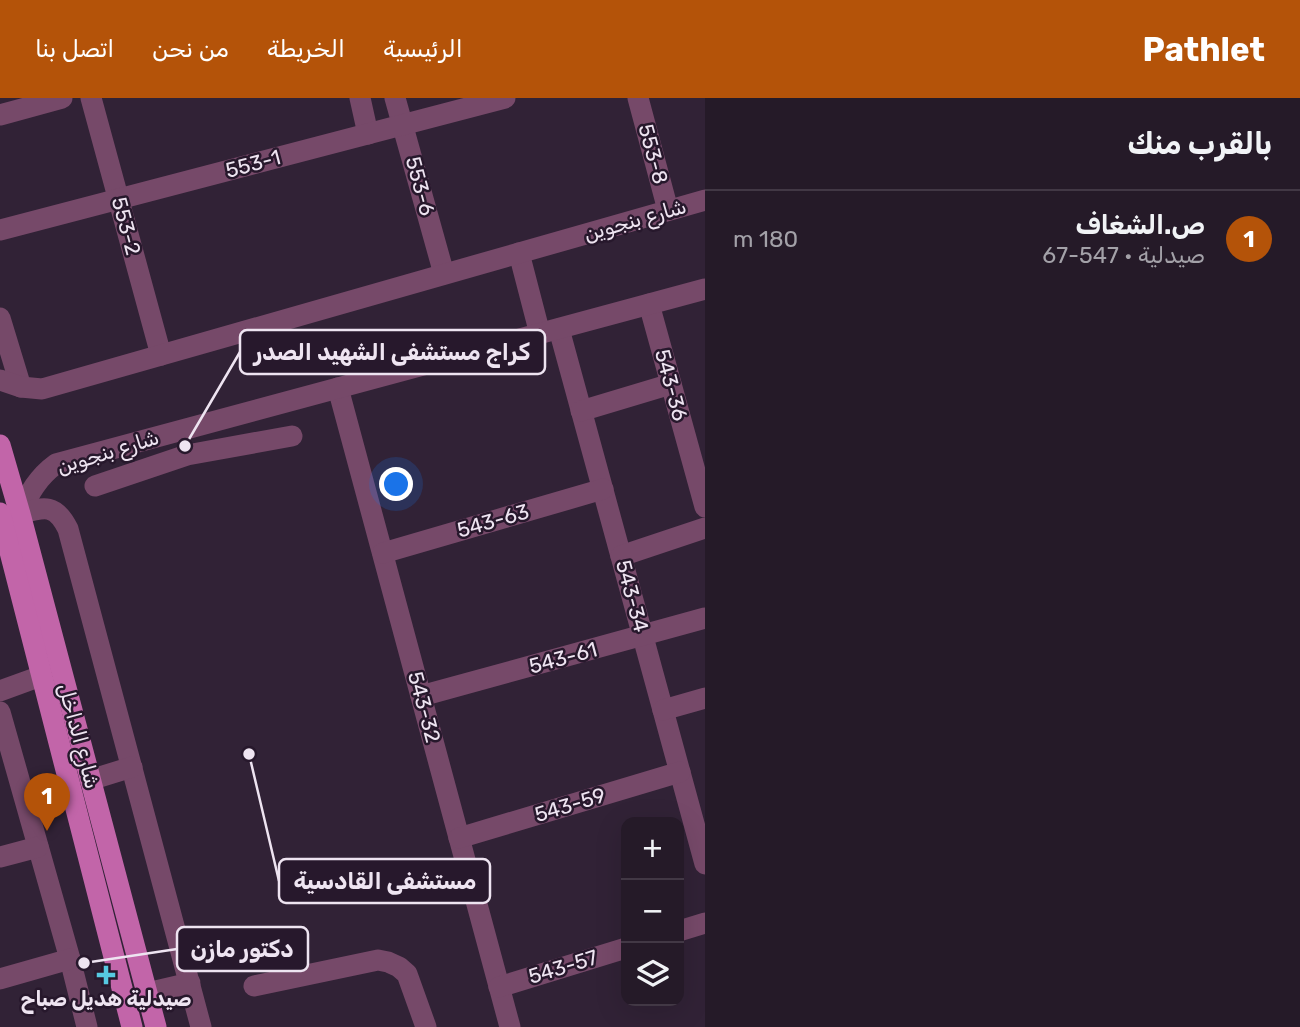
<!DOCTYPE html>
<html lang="ar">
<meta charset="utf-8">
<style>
body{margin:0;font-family:Rubik,"Noto Sans Arabic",sans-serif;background:#2d2330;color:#f1f3f6;direction:rtl}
.controls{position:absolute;right:21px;bottom:21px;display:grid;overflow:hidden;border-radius:14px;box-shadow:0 7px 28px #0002}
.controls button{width:63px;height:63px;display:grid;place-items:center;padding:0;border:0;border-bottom:2px solid #423845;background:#251a28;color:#f1f3f6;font:35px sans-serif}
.you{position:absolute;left:397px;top:387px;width:24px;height:24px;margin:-18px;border:5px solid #fff;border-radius:50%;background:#1a73e8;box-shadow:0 0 0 10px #1a73e833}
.badge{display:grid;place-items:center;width:46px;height:46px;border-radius:50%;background:#b45309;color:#fff;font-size:23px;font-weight:700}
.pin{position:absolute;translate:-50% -58px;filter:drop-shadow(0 2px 4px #0008)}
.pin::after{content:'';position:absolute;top:37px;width:24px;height:21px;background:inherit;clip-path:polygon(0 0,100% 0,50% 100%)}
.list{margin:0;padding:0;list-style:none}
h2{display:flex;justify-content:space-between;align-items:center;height:91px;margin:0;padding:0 28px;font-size:30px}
h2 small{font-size:23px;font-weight:400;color:#a3a1a8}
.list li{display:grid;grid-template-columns:46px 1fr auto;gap:21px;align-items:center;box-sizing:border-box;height:98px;padding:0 28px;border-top:2px solid #423845}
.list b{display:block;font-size:26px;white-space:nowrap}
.list p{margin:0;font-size:23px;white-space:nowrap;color:#a3a1a8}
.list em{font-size:23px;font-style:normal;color:#a3a1a8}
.icon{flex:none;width:38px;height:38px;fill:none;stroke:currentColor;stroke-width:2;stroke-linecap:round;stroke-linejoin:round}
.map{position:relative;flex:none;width:705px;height:929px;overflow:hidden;direction:ltr}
header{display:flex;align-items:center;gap:42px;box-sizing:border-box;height:98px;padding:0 35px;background:#b45309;color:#fff}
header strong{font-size:33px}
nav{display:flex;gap:38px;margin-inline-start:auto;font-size:24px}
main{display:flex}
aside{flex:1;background:#251a28}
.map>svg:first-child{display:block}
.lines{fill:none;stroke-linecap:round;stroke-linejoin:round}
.minor{stroke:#764969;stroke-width:21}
.major{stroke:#c265a9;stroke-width:21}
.poi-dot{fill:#56c9e1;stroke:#27182c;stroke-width:2.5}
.labels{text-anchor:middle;stroke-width:5;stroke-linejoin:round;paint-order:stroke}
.street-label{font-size:21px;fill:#eee4f1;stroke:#27182c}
.poi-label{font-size:21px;font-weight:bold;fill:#eee4f1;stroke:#27182c}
.leader{fill:none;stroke:#eee4f1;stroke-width:2.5}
.callout-dot{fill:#eee4f1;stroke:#27182c;stroke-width:2.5}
.callout{fill:#27182c;stroke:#eee4f1;stroke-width:2.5}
.callout-label{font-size:23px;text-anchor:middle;font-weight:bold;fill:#eee4f1}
</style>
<header>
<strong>Pathlet</strong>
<nav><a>الرئيسية</a><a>الخريطة</a><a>من نحن</a><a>اتصل بنا</a></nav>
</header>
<main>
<aside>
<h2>بالقرب منك<small></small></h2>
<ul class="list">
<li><span class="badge">1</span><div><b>ص.الشغاف</b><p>صيدلية · 547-67</p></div><em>180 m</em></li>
</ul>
</aside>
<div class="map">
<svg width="705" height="929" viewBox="0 0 705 929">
<rect width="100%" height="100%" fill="#312236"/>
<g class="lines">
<g class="minor">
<polyline points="91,0 161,257"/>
<polyline points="360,0 368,36"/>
<polyline points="395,0 444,176"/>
<polyline points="638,0 668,112"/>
<polyline points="0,17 62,0"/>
<polyline points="0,132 505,0"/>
<polyline points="519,155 540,236"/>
<polyline points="649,206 705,409"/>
<polyline points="0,220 21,289"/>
<polyline points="559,231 705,766"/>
<polyline points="0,282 21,289 42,291 705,102"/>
<polyline points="338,290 510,929"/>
<polyline points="581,313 671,286"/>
<polyline points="95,388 187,357 292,338"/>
<path d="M20,416C29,395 38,379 56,366L705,191"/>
<path d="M20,416C44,409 55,405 68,431L201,929"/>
<polyline points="383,455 603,391"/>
<polyline points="621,458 705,430"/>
<polyline points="0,593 41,578"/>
<polyline points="421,598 705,520"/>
<polyline points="663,612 705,600"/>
<polyline points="0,614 70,861 87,929"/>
<polyline points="90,682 132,669"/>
<polyline points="459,740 680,674"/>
<polyline points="0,759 38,749"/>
<polyline points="679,833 705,825"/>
<polyline points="0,881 70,861"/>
<polyline points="254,888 378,862 388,864 399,869 407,876 426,929"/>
<polyline points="499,889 626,850"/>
<polyline points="147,895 190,885"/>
</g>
<g class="major">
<polyline points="0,347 20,416 156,929"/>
<polyline points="0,415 132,929"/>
</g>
</g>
<path class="poi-dot" d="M102.5 866.5h7v7h7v7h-7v7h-7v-7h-7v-7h7z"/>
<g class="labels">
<g class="street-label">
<text transform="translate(653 56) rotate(75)" y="7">553-8</text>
<text transform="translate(253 66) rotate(-15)" y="7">553-1</text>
<text transform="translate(420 88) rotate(75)" y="7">553-6</text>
<text transform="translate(635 122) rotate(-16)" y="7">شارع بنجوين</text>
<text transform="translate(126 128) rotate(75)" y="7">553-2</text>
<text transform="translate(671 287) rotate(75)" y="7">543-36</text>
<text transform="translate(108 354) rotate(-17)" y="7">شارع بنجوين</text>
<text transform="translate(493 423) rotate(-16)" y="7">543-63</text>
<text transform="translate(632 498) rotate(75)" y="7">543-34</text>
<text transform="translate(563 560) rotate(-15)" y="7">543-61</text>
<text transform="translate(424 609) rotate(75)" y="7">543-32</text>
<text transform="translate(79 638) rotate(75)" y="7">شارع الداخل</text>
<text transform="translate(570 707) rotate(-17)" y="7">543-59</text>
<text transform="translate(563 869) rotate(-17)" y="7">543-57</text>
</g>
<g class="poi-label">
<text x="106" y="908">صيدلية هديل صباح</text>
</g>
</g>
<path class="leader" d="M185 348L240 254M249 656L279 783M84 865L177 851"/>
<g class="callout-dot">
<circle cx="185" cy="348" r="7"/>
<circle cx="249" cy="656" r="7"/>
<circle cx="84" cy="865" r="7"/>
</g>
<g class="callout">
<rect x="240" y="232" width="305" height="44" rx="7"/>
<rect x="279" y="761" width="211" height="44" rx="7"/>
<rect x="177" y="829" width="131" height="44" rx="7"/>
</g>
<g class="callout-label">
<text x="392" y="262">كراج مستشفى الشهيد الصدر</text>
<text x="385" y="791">مستشفى القادسية</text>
<text x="242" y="859">دكتور مازن</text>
</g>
</svg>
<div class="controls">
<button>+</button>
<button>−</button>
<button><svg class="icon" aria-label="layers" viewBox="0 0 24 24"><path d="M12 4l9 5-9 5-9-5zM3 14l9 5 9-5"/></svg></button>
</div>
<div class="you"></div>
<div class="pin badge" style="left:47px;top:733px">1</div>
</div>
</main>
